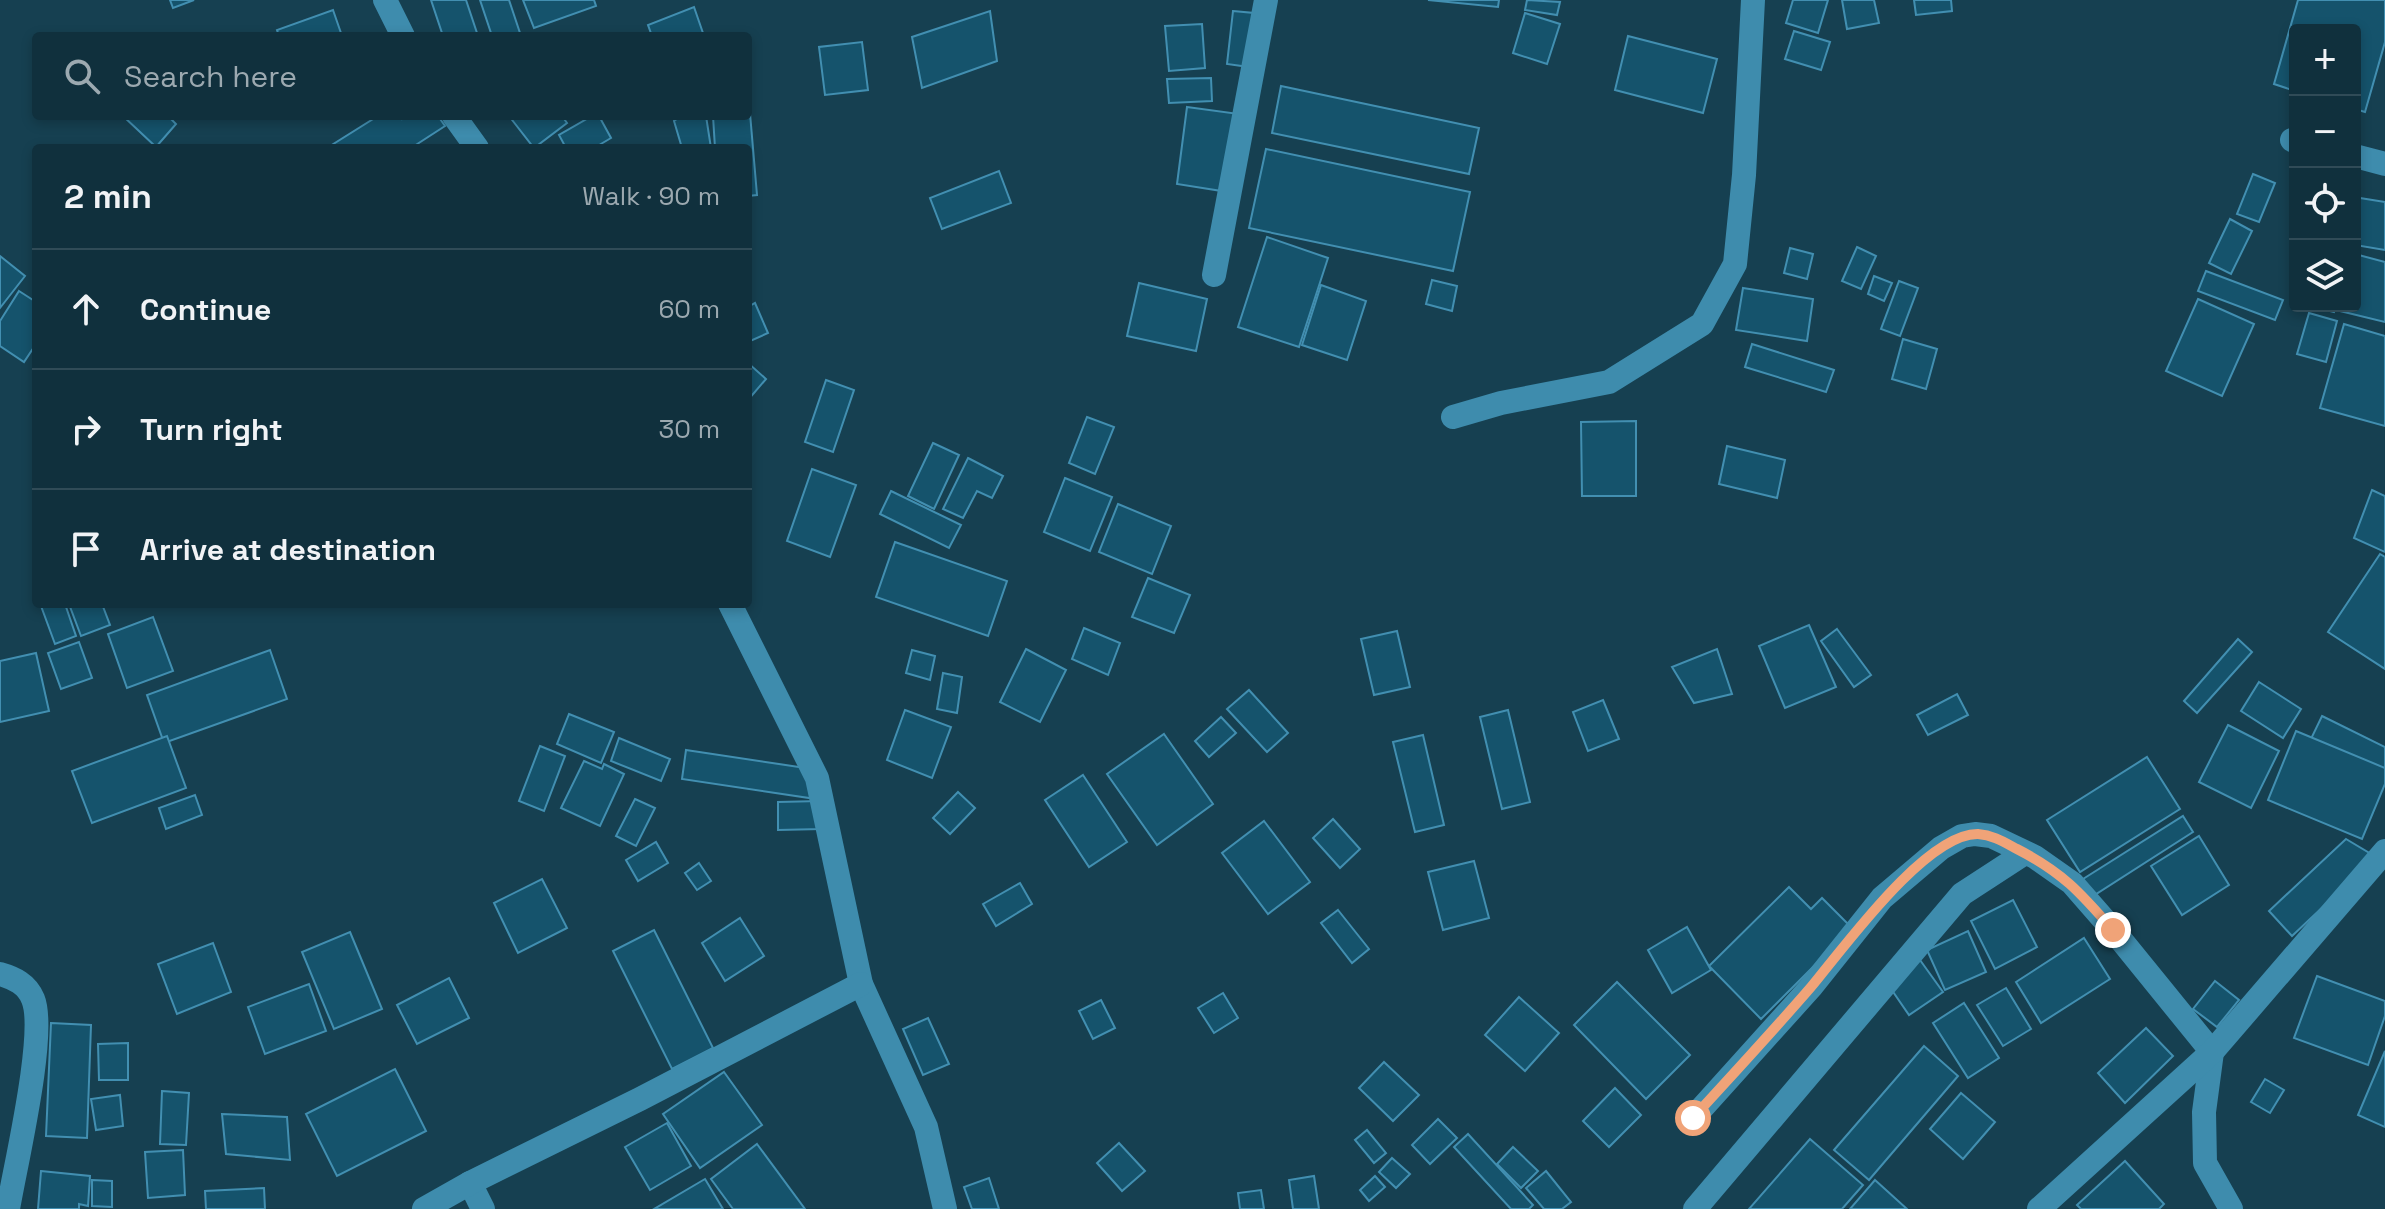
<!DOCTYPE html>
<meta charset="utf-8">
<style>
body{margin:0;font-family:"Space Grotesk",sans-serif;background:#1e3c48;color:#f1f3f6}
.controls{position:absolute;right:24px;top:24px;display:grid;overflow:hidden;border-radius:8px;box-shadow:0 4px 12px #0003}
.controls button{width:72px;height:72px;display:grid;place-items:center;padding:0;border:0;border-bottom:2px solid #304b57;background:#10303d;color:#f1f3f6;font:40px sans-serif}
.stop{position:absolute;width:24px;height:24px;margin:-18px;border:6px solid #f0a378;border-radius:50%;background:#fff}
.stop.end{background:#f0a378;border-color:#fff;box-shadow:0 2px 8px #0008}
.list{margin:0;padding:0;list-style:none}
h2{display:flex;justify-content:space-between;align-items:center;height:104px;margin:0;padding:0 32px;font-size:34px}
h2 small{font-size:26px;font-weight:400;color:#9ca9b0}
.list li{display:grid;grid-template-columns:52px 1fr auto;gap:24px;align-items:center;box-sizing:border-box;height:120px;padding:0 32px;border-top:2px solid #304b57}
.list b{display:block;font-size:30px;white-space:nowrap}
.list em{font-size:26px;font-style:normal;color:#9ca9b0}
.icon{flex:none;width:44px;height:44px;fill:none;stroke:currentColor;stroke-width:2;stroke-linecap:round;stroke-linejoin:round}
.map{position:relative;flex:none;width:2385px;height:1209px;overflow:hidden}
.search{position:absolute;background:#10303d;box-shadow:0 4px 12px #0003;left:32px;top:32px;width:720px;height:88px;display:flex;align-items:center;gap:20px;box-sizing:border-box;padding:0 28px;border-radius:8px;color:#9ca9b0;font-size:30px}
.panel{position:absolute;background:#10303d;box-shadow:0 4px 12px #0003;left:32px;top:144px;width:720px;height:464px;border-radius:8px}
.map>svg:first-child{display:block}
.building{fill:#15536c;stroke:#428fb1;stroke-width:2}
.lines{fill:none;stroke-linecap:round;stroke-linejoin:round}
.minor{stroke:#3e8cad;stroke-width:24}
.route{stroke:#f0a378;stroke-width:10}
</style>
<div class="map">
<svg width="2385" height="1209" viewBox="0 0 2385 1209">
<rect width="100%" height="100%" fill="#164051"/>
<g class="building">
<polygon points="170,0 194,0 173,8"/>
<polygon points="431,0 466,0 478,36 443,36"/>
<polygon points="480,0 509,0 521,36 492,36"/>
<polygon points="523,0 594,0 596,6 534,28"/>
<polygon points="1428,0 1499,0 1498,7"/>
<polygon points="1527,0 1560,2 1557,15 1525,10"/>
<polygon points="1793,0 1828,0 1818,33 1786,23"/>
<polygon points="1842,0 1874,0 1879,23 1847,29"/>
<polygon points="1914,0 1951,0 1952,11 1916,15"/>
<polygon points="2298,0 2385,0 2385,42 2365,112 2355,109 2355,30 2295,30 2295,91 2274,84"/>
<polygon points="694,7 704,36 652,36 648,25"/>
<polygon points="333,10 342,36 279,36 277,30"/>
<polygon points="990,11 997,61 922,88 912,37"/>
<polygon points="1233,11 1254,13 1249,67 1227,64"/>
<polygon points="1525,13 1560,24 1547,64 1513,53"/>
<polygon points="1202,24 1205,68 1169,71 1165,26"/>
<polygon points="1794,31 1830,42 1821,70 1785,59"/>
<polygon points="1628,36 1717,59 1703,113 1615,90"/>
<polygon points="862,42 868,90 825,95 819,47"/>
<polygon points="1211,78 1212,101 1169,103 1167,79"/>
<polygon points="1281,86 1479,128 1469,174 1272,133"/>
<polygon points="748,90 757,195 748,196 748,148 715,148 713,116 748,116"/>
<polygon points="1187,107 1239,114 1228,192 1177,184"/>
<polygon points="123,116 168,116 176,124 156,147"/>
<polygon points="378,116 400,116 402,119 406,116 438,116 445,126 411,148 327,148"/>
<polygon points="509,116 562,116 567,123 534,148"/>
<polygon points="592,116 599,116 611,138 594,148 566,148 559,135"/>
<polygon points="681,116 706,116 711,148 682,148 674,121"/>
<polygon points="1266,149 1470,192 1453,271 1249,228"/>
<polygon points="999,171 1011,203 942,229 930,198"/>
<polygon points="2253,174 2275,183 2259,222 2237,214"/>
<polygon points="2360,198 2385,202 2385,250 2355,245 2355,221"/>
<polygon points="2230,219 2252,231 2231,274 2209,263"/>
<polygon points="1267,237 1328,258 1299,347 1238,327"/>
<polygon points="1857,247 1876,256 1861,289 1842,281"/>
<polygon points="1790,248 1813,254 1807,279 1784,273"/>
<polygon points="2355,254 2385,262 2385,322 2340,311 2342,306 2355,306"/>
<polygon points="0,256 25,276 0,308"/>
<polygon points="2206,271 2283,300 2275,320 2198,291"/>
<polygon points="1874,276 1892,283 1884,301 1868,294"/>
<polygon points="1432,280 1457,286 1452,311 1426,304"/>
<polygon points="1899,281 1918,288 1900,336 1881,329"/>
<polygon points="1139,283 1207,299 1196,351 1127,336"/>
<polygon points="1321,285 1366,301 1347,360 1302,345"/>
<polygon points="1743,288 1813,299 1807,341 1736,330"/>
<polygon points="19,291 36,302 36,344 24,362 0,346 0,321"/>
<polygon points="2198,299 2254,324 2222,396 2166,371"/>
<polygon points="755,303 768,333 748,342 748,307"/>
<polygon points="2310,306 2336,306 2334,312"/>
<polygon points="2309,313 2337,321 2326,362 2297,354"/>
<polygon points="2344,324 2385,336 2385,426 2320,408"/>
<polygon points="1903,339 1937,349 1926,389 1892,379"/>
<polygon points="1752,344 1834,370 1826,392 1745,367"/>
<polygon points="748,363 766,379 748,400"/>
<polygon points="826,380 854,390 833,452 805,442"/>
<polygon points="1087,417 1114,427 1095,474 1069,463"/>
<polygon points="1636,421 1636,496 1582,496 1581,422"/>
<polygon points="933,443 959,455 934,509 908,496"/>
<polygon points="1727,446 1785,460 1777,498 1719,484"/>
<polygon points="968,458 1003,476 992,498 977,491 963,518 943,509"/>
<polygon points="812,469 856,485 830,557 787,541"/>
<polygon points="1065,478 1112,497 1090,551 1044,532"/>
<polygon points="2372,490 2385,496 2385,552 2354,538"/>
<polygon points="891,491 961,525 949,548 880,514"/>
<polygon points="1118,504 1171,526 1152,574 1099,552"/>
<polygon points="895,542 1007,581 988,636 876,597"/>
<polygon points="2380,554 2385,557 2385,669 2328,632"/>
<polygon points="1148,578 1190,595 1174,633 1132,617"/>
<polygon points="48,604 65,604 76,636 55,644 41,606"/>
<polygon points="69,604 102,604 110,625 81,636"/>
<polygon points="153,617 173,671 127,688 108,634"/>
<polygon points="1809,625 1836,687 1785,708 1759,646"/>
<polygon points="1084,628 1120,643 1108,675 1072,659"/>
<polygon points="1837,629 1871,675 1854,687 1821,641"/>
<polygon points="1397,631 1410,687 1374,695 1361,639"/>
<polygon points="2238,639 2252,652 2197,713 2184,701"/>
<polygon points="79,642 92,678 61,689 48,653"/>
<polygon points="1026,649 1066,670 1040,722 1000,702"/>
<polygon points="1717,649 1732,694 1694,703 1672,667"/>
<polygon points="270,650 287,699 164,743 147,695"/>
<polygon points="912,650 935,656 930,680 906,673"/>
<polygon points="36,653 49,711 0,722 0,661"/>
<polygon points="943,673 962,677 957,713 937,709"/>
<polygon points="2259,682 2301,709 2283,738 2241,711"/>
<polygon points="1249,690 1288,733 1267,752 1227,709"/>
<polygon points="1957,694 1968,715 1928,735 1917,715"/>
<polygon points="1603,700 1619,739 1588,751 1573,712"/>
<polygon points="905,710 951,727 932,778 887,760"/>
<polygon points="1508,710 1530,802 1502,809 1480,717"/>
<polygon points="569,714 614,732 601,763 557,744"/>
<polygon points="2322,716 2385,747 2385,784 2308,745"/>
<polygon points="1221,717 1236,733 1209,757 1195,741"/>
<polygon points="2228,725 2279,751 2251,808 2199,782"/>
<polygon points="2296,731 2385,768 2385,784 2362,839 2268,800"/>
<polygon points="1164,734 1213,804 1157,845 1107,774"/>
<polygon points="1423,735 1444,825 1415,832 1393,742"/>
<polygon points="167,736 186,788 92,823 72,771"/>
<polygon points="619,738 670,759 661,781 611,761"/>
<polygon points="540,746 565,756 544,811 519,801"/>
<polygon points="686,750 819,770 816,799 682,779"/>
<polygon points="2147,757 2180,809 2080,872 2047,820"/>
<polygon points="584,761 602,769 604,764 624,774 600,826 561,808"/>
<polygon points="1083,775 1127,842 1089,867 1045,800"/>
<polygon points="958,792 975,808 950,834 933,818"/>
<polygon points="195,795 202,815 166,829 159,808"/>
<polygon points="635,799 655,808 636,846 616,836"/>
<polygon points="820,801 821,829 778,830 778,802"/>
<polygon points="2183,816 2193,832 2093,896 2083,879"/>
<polygon points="1333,819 1360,849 1340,868 1313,838"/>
<polygon points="1264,821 1310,882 1268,914 1222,853"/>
<polygon points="2199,836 2229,885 2182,915 2151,866"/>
<polygon points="2346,839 2376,857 2292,936 2269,911"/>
<polygon points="656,842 668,863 638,881 626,860"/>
<polygon points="1474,861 1489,918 1443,930 1428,872"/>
<polygon points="699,863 711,881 697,890 685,873"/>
<polygon points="542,879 567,928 518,953 494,903"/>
<polygon points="1020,883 1032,904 996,926 983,904"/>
<polygon points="1789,887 1811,909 1822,898 1852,928 1761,1019 1709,966"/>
<polygon points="2013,900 2037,947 1995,969 1971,921"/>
<polygon points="1338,910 1369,949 1352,963 1321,923"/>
<polygon points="740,918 764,956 725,981 702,943"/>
<polygon points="1687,927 1711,970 1672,993 1648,950"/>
<polygon points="654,930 713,1048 672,1069 613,951"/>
<polygon points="1968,931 1986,972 1945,990 1927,950"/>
<polygon points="350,932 382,1009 334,1029 302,952"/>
<polygon points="2084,938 2110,979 2041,1023 2016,982"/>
<polygon points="213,943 231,992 177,1014 158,964"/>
<polygon points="1920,960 1943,992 1909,1015 1887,983"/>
<polygon points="2317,976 2385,1001 2385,1016 2368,1065 2294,1038"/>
<polygon points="449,978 469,1018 417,1044 397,1005"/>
<polygon points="2215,981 2239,1000 2217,1027 2193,1009"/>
<polygon points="1617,982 1690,1055 1646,1099 1574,1025"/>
<polygon points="309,984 326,1031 265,1054 248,1007"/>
<polygon points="2006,988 2031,1029 2003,1046 1977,1005"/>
<polygon points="1223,993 1238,1018 1214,1033 1198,1008"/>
<polygon points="1519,997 1559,1033 1525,1071 1485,1035"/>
<polygon points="1101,1000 1115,1028 1093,1039 1079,1011"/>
<polygon points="1964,1003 1999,1058 1968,1078 1933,1023"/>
<polygon points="928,1018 949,1064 923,1075 903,1029"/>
<polygon points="51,1023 91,1025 87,1138 46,1136"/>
<polygon points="2146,1028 2173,1056 2125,1103 2098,1073"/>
<polygon points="128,1043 128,1080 99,1080 98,1044"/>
<polygon points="1924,1046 1958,1076 1869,1180 1834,1150"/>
<polygon points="2385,1051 2385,1127 2358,1115"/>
<polygon points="1384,1062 1419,1095 1393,1121 1359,1088"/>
<polygon points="395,1069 426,1131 337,1176 306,1114"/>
<polygon points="724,1072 762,1125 700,1168 663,1114"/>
<polygon points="2265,1079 2284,1090 2270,1113 2251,1102"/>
<polygon points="1615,1088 1641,1115 1609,1147 1583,1121"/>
<polygon points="162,1091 189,1093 186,1145 160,1144"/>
<polygon points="1961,1093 1995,1122 1963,1159 1930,1129"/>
<polygon points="120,1095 123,1126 96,1130 91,1099"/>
<polygon points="222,1114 287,1117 290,1160 226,1154"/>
<polygon points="1438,1119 1457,1138 1430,1164 1412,1145"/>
<polygon points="667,1123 691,1166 650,1190 625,1147"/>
<polygon points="1367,1130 1386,1153 1374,1163 1355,1140"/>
<polygon points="1468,1134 1533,1205 1529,1209 1511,1209 1454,1147"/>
<polygon points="1810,1139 1863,1185 1842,1209 1749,1209"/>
<polygon points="1119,1143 1145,1171 1122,1191 1097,1163"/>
<polygon points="757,1144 805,1209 733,1209 711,1179"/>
<polygon points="1513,1147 1538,1171 1521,1188 1497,1164"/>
<polygon points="183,1150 185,1195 148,1198 145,1152"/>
<polygon points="1392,1158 1410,1174 1396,1188 1379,1172"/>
<polygon points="2125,1161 2164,1204 2159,1209 2081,1209 2077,1205"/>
<polygon points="41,1171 90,1176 88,1206 79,1204 79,1209 38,1209"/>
<polygon points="1546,1171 1571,1202 1562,1209 1544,1209 1526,1188"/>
<polygon points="1314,1176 1319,1209 1293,1209 1289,1180"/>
<polygon points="1375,1176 1385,1187 1369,1201 1360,1190"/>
<polygon points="989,1178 999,1209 972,1209 964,1187"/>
<polygon points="705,1179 723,1209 654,1209"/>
<polygon points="92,1180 112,1181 112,1207 92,1206"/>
<polygon points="1875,1180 1907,1209 1850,1209"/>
<polygon points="264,1188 265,1209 206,1209 205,1191"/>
<polygon points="1261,1190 1264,1209 1240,1209 1238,1193"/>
</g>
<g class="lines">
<g class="minor">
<polyline points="385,0 403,36"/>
<polyline points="454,116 477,148"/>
<polyline points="2292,140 2295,141"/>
<polyline points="2355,156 2385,164"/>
<polyline points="1214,275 1266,0"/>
<polyline points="1453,417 1501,403 1609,382 1702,324 1735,264 1744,175 1753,0"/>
<polyline points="730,604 817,778 861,984 926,1127 945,1209"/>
<path d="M0,974C14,978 27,984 33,999C47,1033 15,1167 8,1209"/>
<polyline points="1693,1118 1811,987 1882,898 1941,848 1962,836 1975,834 1991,836 2035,857 2072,883 2113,930 2212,1052 2204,1112 2205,1163 2231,1209"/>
<polyline points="470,1183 483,1209"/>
<polyline points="424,1209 470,1183 640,1099 861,984"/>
<polyline points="1695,1209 1962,894 2025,853"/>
<polyline points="2039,1209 2212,1052 2385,851"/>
</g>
</g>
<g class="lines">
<path class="route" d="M1693,1118C1733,1074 1773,1031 1811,987C1843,949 1926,833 1978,834C1993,835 2004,842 2017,849C2062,872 2080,892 2113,930"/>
</g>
</svg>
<div class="controls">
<button>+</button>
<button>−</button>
<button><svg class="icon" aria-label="locate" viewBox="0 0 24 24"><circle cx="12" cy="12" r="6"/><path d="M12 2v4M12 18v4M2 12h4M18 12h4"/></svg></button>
<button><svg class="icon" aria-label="layers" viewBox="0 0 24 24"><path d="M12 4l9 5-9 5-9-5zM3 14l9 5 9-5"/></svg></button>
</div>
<div class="stop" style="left:1693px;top:1118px"></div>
<div class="stop end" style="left:2113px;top:930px"></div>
<div class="search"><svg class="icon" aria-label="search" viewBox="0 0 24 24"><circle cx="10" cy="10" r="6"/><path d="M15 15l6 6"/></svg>Search here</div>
<section class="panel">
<h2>2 min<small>Walk · 90 m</small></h2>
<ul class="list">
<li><svg class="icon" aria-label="ahead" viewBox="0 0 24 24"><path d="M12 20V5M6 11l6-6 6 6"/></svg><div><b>Continue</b></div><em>60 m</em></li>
<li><svg class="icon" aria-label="right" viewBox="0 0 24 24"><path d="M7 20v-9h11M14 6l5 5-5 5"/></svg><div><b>Turn right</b></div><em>30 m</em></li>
<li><svg class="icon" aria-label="arrive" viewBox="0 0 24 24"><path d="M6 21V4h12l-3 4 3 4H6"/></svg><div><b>Arrive at destination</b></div></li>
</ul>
</section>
</div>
